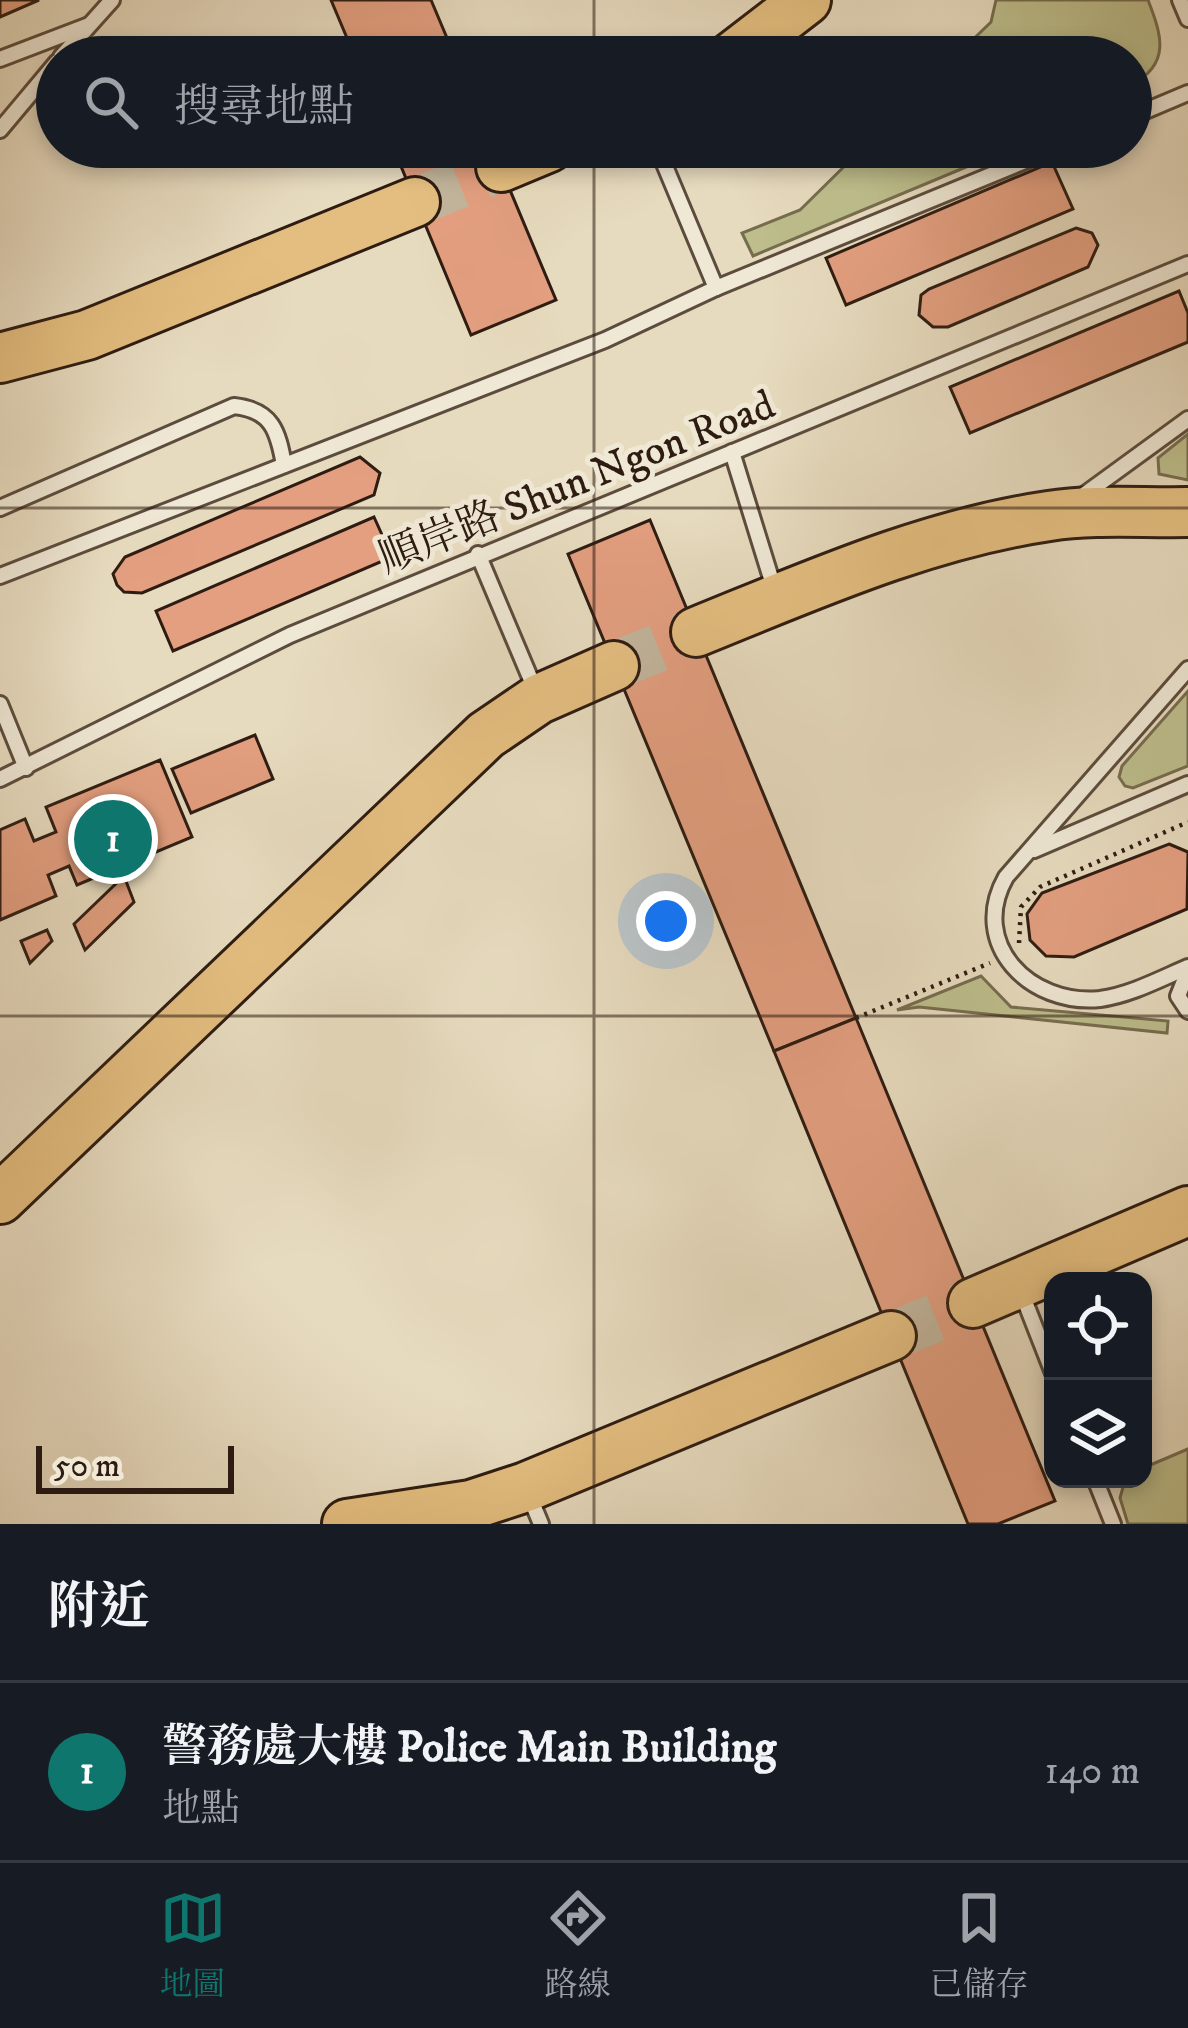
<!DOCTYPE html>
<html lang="zh-TW">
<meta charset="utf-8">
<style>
body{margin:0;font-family:"IM FELL DW Pica","Noto Serif TC",serif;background:#242831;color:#f1f3f6}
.controls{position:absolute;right:36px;bottom:36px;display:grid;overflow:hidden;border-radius:24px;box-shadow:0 6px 18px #0003}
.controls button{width:108px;height:108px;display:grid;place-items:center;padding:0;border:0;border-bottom:3px solid #363941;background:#171b24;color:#f1f3f6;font:60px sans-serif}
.scale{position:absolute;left:36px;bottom:30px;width:198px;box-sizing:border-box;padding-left:12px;border:6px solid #2e1c12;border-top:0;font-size:33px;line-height:42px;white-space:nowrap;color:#2e1c12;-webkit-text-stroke:9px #efe8d5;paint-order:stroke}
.you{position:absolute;left:666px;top:921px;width:42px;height:42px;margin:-30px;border:9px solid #fff;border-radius:50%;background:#1a73e8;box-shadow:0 0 0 18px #1a73e833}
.badge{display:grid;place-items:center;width:78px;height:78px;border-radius:50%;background:#0f766e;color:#fff;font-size:39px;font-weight:700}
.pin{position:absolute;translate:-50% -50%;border:6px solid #fff;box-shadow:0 3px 12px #0006}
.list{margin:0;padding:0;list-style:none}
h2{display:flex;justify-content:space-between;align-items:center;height:156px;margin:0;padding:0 48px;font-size:51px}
h2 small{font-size:39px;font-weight:400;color:#9ea1a6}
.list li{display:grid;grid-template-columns:78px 1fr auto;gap:36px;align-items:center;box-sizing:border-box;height:180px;padding:0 48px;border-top:3px solid #363941}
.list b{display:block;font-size:45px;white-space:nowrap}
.list p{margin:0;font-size:39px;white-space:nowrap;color:#9ea1a6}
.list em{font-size:39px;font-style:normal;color:#9ea1a6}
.icon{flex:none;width:66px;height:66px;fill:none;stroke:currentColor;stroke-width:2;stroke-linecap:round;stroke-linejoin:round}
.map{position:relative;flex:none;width:1188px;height:1524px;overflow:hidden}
.search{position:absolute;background:#171b24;box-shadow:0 6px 18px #0003;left:36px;right:36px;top:36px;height:132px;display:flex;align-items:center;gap:30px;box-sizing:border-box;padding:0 42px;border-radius:66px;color:#9ea1a6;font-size:45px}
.sheet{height:336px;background:#171b24}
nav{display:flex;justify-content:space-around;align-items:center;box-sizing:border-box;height:168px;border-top:3px solid #363941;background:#171b24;font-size:33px;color:#9ea1a6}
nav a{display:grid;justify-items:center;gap:6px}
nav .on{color:#0f766e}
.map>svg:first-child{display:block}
.green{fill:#bdbe8c;stroke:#766d4f;stroke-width:3}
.building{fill:#e39f80;stroke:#2e1c12;stroke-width:3}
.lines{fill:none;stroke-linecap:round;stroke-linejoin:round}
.motorway-tunnel{stroke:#c2b59c;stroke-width:48;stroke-dasharray:48 24;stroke-linecap:butt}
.service-casing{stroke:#5c4c3d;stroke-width:20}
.motorway-casing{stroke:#2e1c12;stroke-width:54}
.path{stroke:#2e1c12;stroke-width:4.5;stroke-dasharray:3 6;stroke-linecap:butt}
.service{stroke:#efe8d5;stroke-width:14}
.motorway{stroke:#e4be80;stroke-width:48}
.grid{fill:none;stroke:#2e1c12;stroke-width:3;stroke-opacity:0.55}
.labels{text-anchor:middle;stroke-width:10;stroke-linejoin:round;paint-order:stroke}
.street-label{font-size:42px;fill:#2e1c12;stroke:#efe8d5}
</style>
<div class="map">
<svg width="1188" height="1524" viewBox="0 0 1188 1524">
<rect width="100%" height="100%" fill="#e7dbbf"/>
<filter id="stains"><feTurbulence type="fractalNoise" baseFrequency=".00167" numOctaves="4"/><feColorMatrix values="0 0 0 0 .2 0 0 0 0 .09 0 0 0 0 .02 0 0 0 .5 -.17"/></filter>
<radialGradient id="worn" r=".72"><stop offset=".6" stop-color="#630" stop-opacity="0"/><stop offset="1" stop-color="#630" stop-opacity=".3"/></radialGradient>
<g class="green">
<path d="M996,0H1148C1162,36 1171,64 1131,85V57H955L991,22Z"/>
<polygon points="864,147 1014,147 753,256 742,233 800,210"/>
<polygon points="1188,434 1188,480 1159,474 1158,458"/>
<polygon points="1188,691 1188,766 1133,788 1125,786 1119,777 1122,766"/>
<polygon points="981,976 1011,1007 1168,1021 1167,1033 919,1007 897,1010"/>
<polygon points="1188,1449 1188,1524 1128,1524 1120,1498 1125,1480 1143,1479 1143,1468"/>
</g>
<g class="building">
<polygon points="0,0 39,0 0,17"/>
<polygon points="331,0 431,0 455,57 355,57"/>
<polygon points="393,147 492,147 556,300 471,335"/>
<polygon points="1052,162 1073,209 846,305 826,258"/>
<polygon points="1076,228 1092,233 1098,245 1088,267 948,327 933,327 919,315 921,295 929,289"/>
<polygon points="1179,291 1188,313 1188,342 970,433 950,387"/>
<polygon points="360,457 380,473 374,495 142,593 124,592 117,585 113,574 125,557"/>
<polygon points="374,517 392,557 173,651 156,611"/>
<polygon points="650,520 856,1018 774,1051 568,554"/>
<polygon points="255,735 273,779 191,813 172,769"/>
<polygon points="160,760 192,837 77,885 69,866 48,875 56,896 0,920 0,830 25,819 34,841 56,832 46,807"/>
<polygon points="1169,844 1188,852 1187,909 1074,957 1046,956 1030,940 1027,914 1042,893"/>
<polygon points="124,876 134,902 85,950 74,924"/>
<polygon points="47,930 52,941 30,963 21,941"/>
<polygon points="856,1018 1055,1501 998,1524 968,1524 774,1051"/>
</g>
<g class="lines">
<g class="motorway-tunnel">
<polyline points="415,202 501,167"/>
<polyline points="614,666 696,632"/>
<polyline points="891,1336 973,1303"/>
</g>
<defs>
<g id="service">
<polyline points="1180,0 1188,19"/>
<polyline points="61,57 112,0"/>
<polyline points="0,59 89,25"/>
<polyline points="1131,117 1188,93"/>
<polyline points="0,130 57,62"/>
<polyline points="657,147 716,288"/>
<polyline points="732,452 775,591"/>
<polyline points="1081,497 1188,419"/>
<path d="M0,508L234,406C272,410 278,431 284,465"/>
<polyline points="478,554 537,694"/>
<polyline points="0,576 605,340 716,288 1059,147"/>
<path d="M1188,669L1006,877C968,944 1030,1006 1100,999C1130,995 1160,979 1188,967"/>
<polyline points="0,704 26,768"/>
<polyline points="0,779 290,635 1188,264"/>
<polyline points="1034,850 1188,784"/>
<polyline points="1188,971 1178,996 1188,1011"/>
<polyline points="1022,1294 1053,1373"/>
<polyline points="1095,1479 1113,1524"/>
<polyline points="529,1495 541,1524"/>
</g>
<g id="motorway">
<polyline points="732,57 806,0"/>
<polyline points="501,167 549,147"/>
<polyline points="0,358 87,335 415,202"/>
<path d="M696,632C810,586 926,534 1049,516C1093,509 1143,513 1188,512"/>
<polyline points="0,1199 486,735 539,699 614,666"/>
<polyline points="973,1303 1188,1211"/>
<polyline points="347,1524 471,1505 526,1487 891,1336"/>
</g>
</defs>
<use href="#service" class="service-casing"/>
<use href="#motorway" class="motorway-casing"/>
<g class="path">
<polyline points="1019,943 1021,907 1040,887 1188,822"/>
<polyline points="856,1018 990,963"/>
</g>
<use href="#service" class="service"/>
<use href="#motorway" class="motorway"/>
</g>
<path class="grid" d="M594,0V57M594,147V1524M0,508H1188M0,1016H1188"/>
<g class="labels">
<g class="street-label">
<text transform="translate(576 480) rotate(-22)" y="15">順岸路 Shun Ngon Road</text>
</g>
</g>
<rect width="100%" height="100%" filter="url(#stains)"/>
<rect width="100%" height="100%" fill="url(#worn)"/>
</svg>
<div class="controls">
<button><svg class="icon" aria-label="locate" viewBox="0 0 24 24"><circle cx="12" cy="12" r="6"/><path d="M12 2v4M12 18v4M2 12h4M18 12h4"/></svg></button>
<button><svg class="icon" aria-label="layers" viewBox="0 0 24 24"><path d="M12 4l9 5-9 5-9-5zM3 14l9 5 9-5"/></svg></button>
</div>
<div class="scale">50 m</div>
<div class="you"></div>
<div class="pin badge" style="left:113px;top:839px">1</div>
<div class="search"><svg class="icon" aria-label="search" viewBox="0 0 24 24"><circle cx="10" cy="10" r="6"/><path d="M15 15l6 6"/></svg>搜尋地點</div>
</div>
<section class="sheet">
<h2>附近<small></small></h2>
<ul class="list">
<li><span class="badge">1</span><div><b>警務處大樓 Police Main Building</b><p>地點</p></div><em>140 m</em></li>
</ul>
</section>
<nav>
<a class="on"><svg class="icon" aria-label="map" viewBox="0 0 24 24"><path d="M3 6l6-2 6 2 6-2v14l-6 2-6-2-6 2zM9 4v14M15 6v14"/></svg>地圖</a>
<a><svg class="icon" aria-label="directions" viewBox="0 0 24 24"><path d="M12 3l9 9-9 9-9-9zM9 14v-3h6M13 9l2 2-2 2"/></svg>路線</a>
<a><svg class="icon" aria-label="saved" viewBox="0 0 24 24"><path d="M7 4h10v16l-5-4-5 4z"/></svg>已儲存</a>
</nav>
